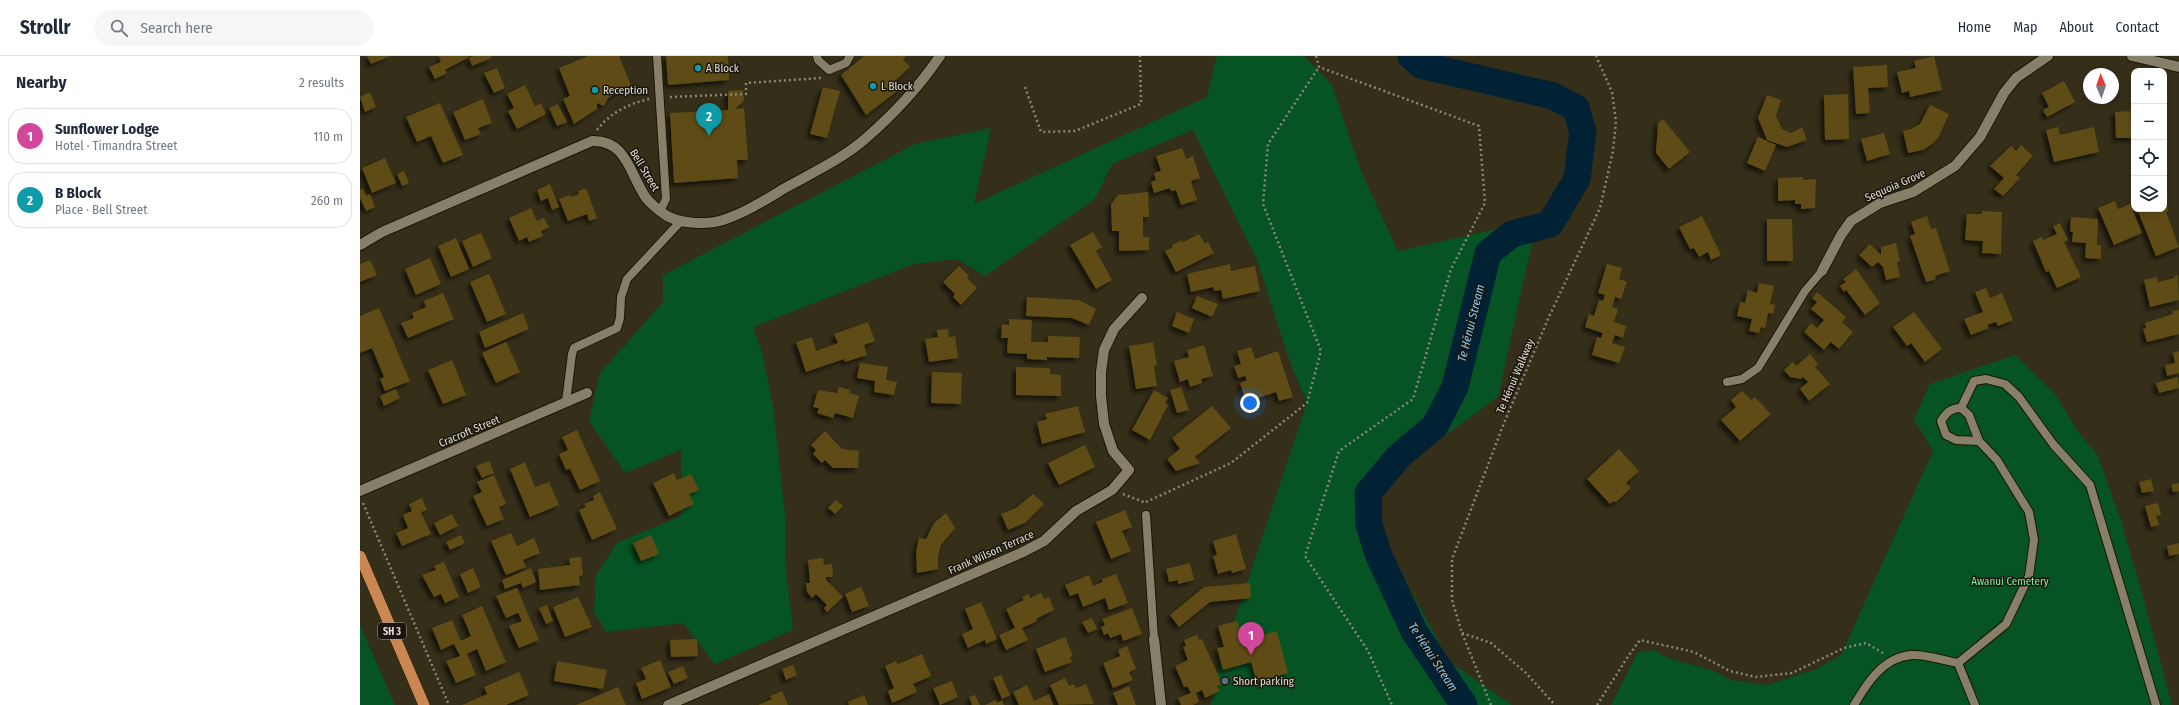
<!DOCTYPE html>
<meta charset="utf-8">
<style>
body{margin:0;font-family:"Fira Sans Condensed",sans-serif;background:#f6f6f7;color:#1f2937}
.controls{position:absolute;right:12px;top:12px;display:grid;overflow:hidden;border-radius:8px;box-shadow:0 2px 6px #0003}
.controls button{width:36px;height:36px;display:grid;place-items:center;padding:0;border:0;border-bottom:1px solid #e0e1e3;background:#fff;color:#1f2937;font:20px sans-serif}
.compass{position:absolute;left:1723px;top:12px;width:36px;height:36px;border-radius:50%;background:#fff;box-shadow:0 2px 6px #0003;rotate:358deg}
.you{position:absolute;left:890px;top:347px;width:14px;height:14px;margin:-10px;border:3px solid #fff;border-radius:50%;background:#1a73e8;box-shadow:0 0 0 6px #1a73e833}
.badge{display:grid;place-items:center;width:26px;height:26px;border-radius:50%;background:#7e5f59;color:#fff;font-size:13px;font-weight:700}
.pin{position:absolute;translate:-50% -33px;filter:drop-shadow(0 1px 2px #0008)}
.pin::after{content:'';position:absolute;top:21px;width:14px;height:12px;background:inherit;clip-path:polygon(0 0,100% 0,50% 100%)}
.list{margin:0;padding:0;list-style:none}
h2{display:flex;justify-content:space-between;align-items:center;height:52px;margin:0;padding:0 16px;font-size:17px}
h2 small{font-size:13px;font-weight:400;color:#747a83}
.list li{display:grid;grid-template-columns:26px 1fr auto;gap:12px;align-items:center;box-sizing:border-box;height:56px;margin:0 8px 8px;padding:0 8px;border:1px solid #e0e1e3;border-radius:16px}
.list b{display:block;font-size:15px;white-space:nowrap}
.list p{margin:0;font-size:13px;white-space:nowrap;color:#747a83}
.list em{font-size:13px;font-style:normal;color:#747a83}
.icon{flex:none;width:22px;height:22px;fill:none;stroke:currentColor;stroke-width:2;stroke-linecap:round;stroke-linejoin:round}
.map{position:relative;flex:none;width:1819px;height:649px;overflow:hidden}
header{display:flex;align-items:center;gap:24px;box-sizing:border-box;height:56px;padding:0 20px;background:#fff;border-bottom:1px solid #e0e1e3}
header strong{font-size:19px}
nav{display:flex;gap:22px;margin-inline-start:auto;font-size:14px}
.search{width:280px;height:36px;background:#f6f6f7;display:flex;align-items:center;gap:10px;box-sizing:border-box;padding:0 14px;border-radius:22px;color:#747a83;font-size:15px}
main{display:flex}
aside{flex:1;background:#fff}
.map>svg:first-child{display:block}
.green{fill:#065423}
.lines{fill:none;stroke-linecap:round;stroke-linejoin:round}
.river{stroke:#012134;stroke-width:27}
.building{fill:#5e4c12;filter:url(#shadow)}
.service-casing{stroke:#1c1603;stroke-width:10}
.minor-casing{stroke:#1c1603;stroke-width:12}
.trunk-casing{stroke:#1c1603;stroke-width:12}
.path{stroke:#8b8675;stroke-width:2.5;stroke-dasharray:2 3;stroke-linecap:butt}
.service{stroke:#877f68;stroke-width:8}
.minor{stroke:#877f68;stroke-width:10}
.trunk{stroke:#ca8752;stroke-width:11}
.culture-dot{fill:#0f9aa8;stroke:#19160d;stroke-width:1.5}
.service-dot{fill:#5c6f8a;stroke:#19160d;stroke-width:1.5}
.labels{text-anchor:middle;stroke-width:3;stroke-linejoin:round;paint-order:stroke}
.shield{fill:#19160d;stroke:#a5a196;stroke-width:1}
.shield-label{font-size:10px;font-weight:bold;fill:#e1ddd0}
.poi-label{font-size:11px;fill:#e1ddd0;stroke:#19160d;text-anchor:start}
.street-label{font-size:11px;fill:#e1ddd0;stroke:#19160d}
.park-label{font-size:11px;fill:#80f19a;stroke:#19160d}
.water-label{font-size:12px;font-style:italic;fill:#86cbf9;stroke:#19160d}
</style>
<header>
<strong>Strollr</strong>
<div class="search"><svg class="icon" aria-label="search" viewBox="0 0 24 24"><circle cx="10" cy="10" r="6"/><path d="M15 15l6 6"/></svg>Search here</div>
<nav><a>Home</a><a>Map</a><a>About</a><a>Contact</a></nav>
</header>
<main>
<aside>
<h2>Nearby<small>2 results</small></h2>
<ul class="list">
<li><span class="badge" style="background:#d1479c">1</span><div><b>Sunflower Lodge</b><p>Hotel · Timandra Street</p></div><em>110 m</em></li>
<li><span class="badge" style="background:#0f9aa8">2</span><div><b>B Block</b><p>Place · Bell Street</p></div><em>260 m</em></li>
</ul>
</aside>
<div class="map">
<svg width="1819" height="649" viewBox="0 0 1819 649">
<defs>
<filter id="shadow"><feDropShadow dx="-3.5" dy="3.5" stdDeviation="2" flood-color="#0009"/></filter>
</defs>
<rect width="100%" height="100%" fill="#352e19"/>
<g class="green">
<polygon points="857,0 944,0 972,29 1001,115 1038,195 1177,164 1138,341 1032,418 1019,442 1025,488 1090,606 1152,649 851,649 860,608 947,347 930,306 897,204 833,74 752,108 735,143 625,220 597,203 554,208 393,271 402,296 413,349 425,458 425,505 433,574 355,608 323,567 246,576 234,556 236,519 257,487 321,460 321,394 265,417 229,365 240,317 303,246 303,219 555,88 631,72 614,148 847,41"/>
<polygon points="1655,299 1695,338 1717,374 1738,400 1761,465 1782,537 1812,649 1251,649 1278,596 1294,594 1308,602 1354,615 1371,624 1407,629 1456,613 1481,599 1573,395 1554,363 1570,328"/>
<polygon points="0,569 35,649 0,649"/>
</g>
<g class="lines">
<polyline class="river" points="1051,0 1061,9 1193,40 1216,52 1223,76 1217,123 1190,168 1152,178 1128,197 1095,331 1075,370 1039,400 1008,437 1009,469 1019,500 1054,575 1104,649"/>
</g>
<g class="building">
<polygon points="7,0 30,0 11,8"/>
<polygon points="79,0 108,0 109,1 85,14 87,17 75,23 69,11 81,6"/>
<polygon points="113,0 131,0 132,2 112,10 109,2"/>
<polygon points="228,0 259,0 271,29 248,42 244,50 237,47 237,53 214,68 203,43 210,40 199,12"/>
<polygon points="306,0 368,0 369,24 308,29"/>
<polygon points="504,0 546,0 543,4 550,11 534,26 540,33 506,59 481,19"/>
<polygon points="1574,0 1582,34 1550,41 1549,35 1542,37 1537,16 1556,12 1554,5"/>
<polygon points="1527,9 1528,31 1508,32 1510,57 1496,58 1493,11"/>
<polygon points="137,12 145,32 134,37 124,17"/>
<polygon points="1704,25 1715,46 1687,61 1683,54 1689,51 1682,37"/>
<polygon points="165,29 175,50 181,47 186,58 157,73 148,55 154,52 147,38"/>
<polygon points="463,31 480,35 467,82 450,78"/>
<polygon points="383,34 384,45 375,53 384,52 388,104 377,104 378,122 314,127 310,57 368,54 368,35"/>
<polygon points="10,36 16,51 5,56 0,41"/>
<polygon points="1488,38 1489,83 1465,84 1464,39"/>
<polygon points="1407,39 1421,44 1416,60 1422,73 1431,77 1442,71 1447,84 1427,91 1407,84 1398,62"/>
<polygon points="123,43 132,67 118,72 121,78 105,84 93,56"/>
<polygon points="80,47 103,99 83,107 71,80 57,86 46,61"/>
<polygon points="198,48 207,66 197,70 189,52"/>
<polygon points="1570,49 1589,58 1578,82 1572,88 1563,94 1548,97 1543,75 1551,73 1560,68"/>
<polygon points="1770,55 1771,62 1774,62 1774,82 1756,82 1755,56"/>
<polygon points="1303,63 1330,96 1309,113 1296,97 1298,67"/>
<polygon points="1698,71 1700,79 1734,71 1739,96 1694,106 1686,74"/>
<polygon points="1524,77 1530,98 1507,105 1501,83"/>
<polygon points="1398,81 1416,89 1405,115 1387,107"/>
<polygon points="1661,89 1673,100 1656,119 1660,122 1643,140 1634,133 1644,122 1630,110 1651,90 1656,95"/>
<polygon points="822,92 826,103 833,100 840,122 831,125 837,144 821,149 816,134 811,135 810,132 794,137 791,126 796,124 794,117 801,115 796,100"/>
<polygon points="25,102 36,127 12,137 2,112"/>
<polygon points="44,115 49,127 42,130 37,118"/>
<polygon points="1443,121 1443,124 1456,123 1455,152 1441,153 1441,148 1435,148 1435,144 1418,145 1418,122"/>
<polygon points="190,128 199,151 192,154 188,142 181,145 177,134"/>
<polygon points="226,132 237,162 229,165 227,158 208,165 199,143 210,139 211,141 219,138 218,135"/>
<polygon points="3,133 6,140 10,138 15,151 6,155 0,142 0,134"/>
<polygon points="788,136 789,161 783,161 783,181 789,181 789,194 759,195 759,175 752,175 751,148 758,139"/>
<polygon points="1804,142 1809,155 1806,156 1819,191 1796,200 1777,153 1804,153"/>
<polygon points="1755,145 1758,153 1770,148 1782,177 1754,189 1738,152"/>
<polygon points="171,152 177,165 184,162 189,171 181,175 183,180 169,186 167,181 159,185 149,162"/>
<polygon points="1622,155 1642,156 1641,198 1622,197 1623,185 1605,184 1607,158 1622,158"/>
<polygon points="1342,160 1361,199 1351,204 1348,196 1339,201 1334,192 1330,193 1319,171"/>
<polygon points="1567,160 1571,173 1576,172 1590,215 1575,220 1576,223 1566,226 1550,180 1555,178 1551,166"/>
<polygon points="1711,161 1738,163 1737,189 1741,189 1741,203 1725,202 1726,187 1712,186 1713,176 1710,176"/>
<polygon points="1407,163 1432,163 1433,205 1407,205"/>
<polygon points="1700,167 1708,184 1704,186 1721,221 1697,232 1689,215 1686,216 1673,185 1682,181 1683,184 1697,178 1693,170"/>
<polygon points="733,176 742,191 736,195 752,224 736,233 710,189"/>
<polygon points="121,177 132,202 113,211 102,185"/>
<polygon points="839,178 845,188 848,186 854,197 816,216 805,195 813,191 812,189 822,184 823,186"/>
<polygon points="96,182 109,213 91,221 78,190"/>
<polygon points="1536,187 1540,205 1537,207 1540,221 1526,224 1523,211 1518,206 1512,211 1499,199 1510,188 1521,199 1521,191"/>
<polygon points="70,202 81,228 56,239 45,213"/>
<polygon points="10,204 17,219 0,226 0,208"/>
<polygon points="870,208 871,215 895,210 900,235 863,243 861,234 854,235 853,231 831,236 827,218"/>
<polygon points="1247,208 1262,212 1259,223 1267,226 1261,243 1255,241 1252,251 1258,253 1254,266 1266,270 1263,282 1255,279 1252,287 1265,291 1259,307 1232,299 1237,281 1241,282 1243,277 1225,271 1229,258 1234,260 1239,244 1243,245 1245,239 1238,237"/>
<polygon points="599,210 609,220 607,222 617,232 601,249 593,241 595,238 583,226"/>
<polygon points="1496,213 1520,247 1505,259 1486,234 1484,236 1480,230 1486,226 1483,223"/>
<polygon points="129,218 146,258 127,266 110,226"/>
<polygon points="1818,219 1819,244 1790,251 1784,224 1797,221 1798,226 1815,222 1814,220"/>
<polygon points="1399,227 1414,230 1410,248 1415,249 1413,258 1408,257 1405,272 1401,271 1399,277 1389,275 1392,263 1377,260 1380,246 1385,247 1388,234 1397,237"/>
<polygon points="1626,232 1630,242 1642,237 1653,264 1638,270 1636,266 1627,269 1629,272 1611,279 1604,263 1623,256 1615,236"/>
<polygon points="1457,236 1486,261 1482,266 1493,276 1479,293 1471,286 1464,294 1444,276 1451,267 1457,272 1464,264 1451,253 1457,246 1452,242"/>
<polygon points="83,237 94,263 48,282 41,267 54,262 52,257 66,251 64,245"/>
<polygon points="837,240 858,248 852,261 832,252"/>
<polygon points="667,241 719,244 736,253 729,269 712,262 666,260"/>
<polygon points="19,252 50,325 25,335 20,323 24,321 12,292 0,297 0,260"/>
<polygon points="1819,254 1819,278 1787,286 1783,273 1786,272 1785,267 1813,258 1812,255"/>
<polygon points="817,256 834,263 829,277 812,270"/>
<polygon points="1554,256 1582,293 1565,306 1551,287 1547,290 1533,271"/>
<polygon points="163,257 169,273 125,292 119,276"/>
<polygon points="649,263 672,264 671,286 688,286 688,280 720,281 719,302 687,301 687,304 667,303 667,298 647,297 648,282 641,282 642,268 649,269"/>
<polygon points="508,266 515,285 504,289 507,299 485,306 484,303 446,316 436,286 452,281 456,295 478,287 474,278"/>
<polygon points="588,273 589,281 595,280 598,302 569,306 565,283 578,281 577,274"/>
<polygon points="146,286 160,316 136,327 122,297"/>
<polygon points="793,286 797,309 794,310 797,330 776,333 769,290"/>
<polygon points="844,289 853,320 841,323 842,327 830,331 828,323 820,326 814,305 829,301 827,294"/>
<polygon points="891,291 895,303 918,295 933,341 919,345 916,336 886,346 880,327 887,324 885,320 878,322 874,310 881,308 877,295"/>
<polygon points="1819,295 1819,317 1807,320 1805,309 1815,307 1813,297"/>
<polygon points="1450,298 1458,308 1455,311 1470,328 1449,345 1440,333 1448,326 1443,321 1441,323 1430,321 1424,314 1433,306 1436,310"/>
<polygon points="92,304 106,339 83,348 68,314"/>
<polygon points="500,307 528,311 526,324 537,326 534,339 514,336 515,325 497,322"/>
<polygon points="656,311 690,312 690,318 701,319 701,340 656,339"/>
<polygon points="572,316 602,317 601,348 571,347"/>
<polygon points="1818,321 1819,332 1799,337 1796,327"/>
<polygon points="479,331 490,334 489,337 499,340 493,362 475,357 473,362 457,357 459,352 453,351 458,334 477,337"/>
<polygon points="821,331 829,354 817,357 810,334"/>
<polygon points="36,333 40,342 24,350 20,340"/>
<polygon points="794,334 808,342 805,347 808,349 790,384 772,374"/>
<polygon points="1382,335 1391,344 1395,341 1411,358 1380,385 1361,364 1376,351 1371,344"/>
<polygon points="718,350 725,376 682,388 677,366 687,363 685,358"/>
<polygon points="852,350 871,372 835,401 840,407 816,415 807,403 820,393 812,382"/>
<polygon points="217,374 240,425 220,434 210,413 206,414 199,398 208,394 202,381"/>
<polygon points="465,375 482,393 499,395 498,412 473,412 465,404 462,407 453,398 456,394 451,389"/>
<polygon points="725,389 735,411 699,429 688,407"/>
<polygon points="1259,393 1279,415 1266,427 1271,432 1256,446 1254,445 1250,448 1227,423"/>
<polygon points="129,405 134,417 122,422 116,410"/>
<polygon points="165,406 175,431 189,426 199,449 170,461 150,413"/>
<polygon points="314,417 317,424 331,418 339,434 329,438 334,448 309,460 293,427"/>
<polygon points="134,419 146,448 139,451 144,463 127,470 113,440 122,436 117,426"/>
<polygon points="1791,423 1794,435 1782,437 1779,426"/>
<polygon points="1819,427 1819,435 1813,436 1811,429"/>
<polygon points="240,436 257,473 232,484 219,454 226,451 224,448 234,444 233,440"/>
<polygon points="673,438 684,448 665,467 648,474 641,458 656,452"/>
<polygon points="62,442 67,454 61,456 71,478 42,490 36,477 48,472 43,459 52,455 49,448"/>
<polygon points="476,444 483,450 475,458 468,452"/>
<polygon points="1798,447 1801,459 1796,460 1799,469 1791,471 1785,450"/>
<polygon points="765,454 772,471 762,475 771,495 751,503 736,466"/>
<polygon points="586,457 595,472 581,489 578,500 578,513 557,517 556,496 559,482 566,483 574,467"/>
<polygon points="92,458 98,470 80,479 74,467"/>
<polygon points="151,477 157,490 174,482 180,497 163,504 166,511 146,519 131,485"/>
<polygon points="876,478 886,513 872,517 871,514 858,518 853,500 857,499 853,485"/>
<polygon points="101,479 105,487 90,494 86,486"/>
<polygon points="291,479 299,498 281,505 273,487"/>
<polygon points="1819,487 1819,498 1809,500 1807,490"/>
<polygon points="221,501 223,519 219,520 220,529 180,534 178,513 210,509 209,502"/>
<polygon points="463,502 464,509 472,508 473,521 466,521 466,524 483,541 467,556 464,552 467,549 456,538 452,542 447,536 446,527 450,527 448,504"/>
<polygon points="84,506 99,541 85,547 81,538 74,541 62,519 76,514 74,510"/>
<polygon points="830,507 834,524 818,528 818,524 809,526 806,513"/>
<polygon points="113,512 121,531 108,537 100,518"/>
<polygon points="171,512 176,526 163,532 161,527 145,533 142,524"/>
<polygon points="756,518 768,547 749,554 745,542 723,551 718,537 710,540 705,529 729,519 733,530 743,526 742,523"/>
<polygon points="890,527 891,542 850,546 819,571 810,559 844,531"/>
<polygon points="501,531 509,550 492,556 485,538"/>
<polygon points="157,532 179,584 159,592 149,570 162,565 158,557 146,562 136,540"/>
<polygon points="681,537 684,543 689,541 694,554 676,563 677,565 662,572 668,584 646,594 639,579 655,572 646,553 664,544 662,541 669,538 670,542"/>
<polygon points="218,541 232,571 205,581 193,551"/>
<polygon points="621,546 637,583 626,588 625,584 608,592 602,578 613,573 605,553"/>
<polygon points="187,549 193,565 186,568 179,552"/>
<polygon points="122,550 146,606 126,615 117,593 107,598 116,619 96,627 86,605 100,600 94,588 81,594 72,572 92,564 101,585 111,580 102,559"/>
<polygon points="772,552 782,578 763,585 761,578 750,582 748,577 744,579 741,571 745,569 742,563"/>
<polygon points="732,562 737,573 728,577 722,566"/>
<polygon points="877,565 883,584 917,575 928,617 897,626 891,606 863,614 857,592 864,591 858,570"/>
<polygon points="837,579 839,584 842,583 862,628 857,630 860,635 845,642 842,634 836,637 839,646 833,649 821,649 818,642 831,637 827,630 824,631 815,610 828,604 823,591 826,590 824,584"/>
<polygon points="705,581 713,600 710,601 712,606 685,616 676,593"/>
<polygon points="337,583 338,600 311,601 310,584"/>
<polygon points="767,590 776,613 769,616 773,624 753,632 743,607 760,600 758,594"/>
<polygon points="562,598 571,620 553,628 557,636 532,647 528,635 534,632 525,610 536,605 538,608"/>
<polygon points="300,604 311,631 282,643 276,627 286,623 281,612"/>
<polygon points="197,605 247,614 243,633 194,625"/>
<polygon points="433,609 437,619 426,624 422,613"/>
<polygon points="323,610 328,622 314,628 308,616"/>
<polygon points="159,616 169,639 146,649 102,649 127,638 124,631"/>
<polygon points="641,619 650,639 642,643 633,622"/>
<polygon points="705,622 709,630 714,628 716,632 726,628 734,648 699,649 690,629"/>
<polygon points="592,625 598,641 580,649 573,632"/>
<polygon points="667,629 674,645 689,638 693,649 659,649 653,636"/>
<polygon points="769,630 776,649 758,649 753,637"/>
<polygon points="258,631 266,649 216,649"/>
<polygon points="422,635 428,649 398,649 412,643 410,640"/>
<polygon points="504,639 508,649 489,649 488,646"/>
<polygon points="615,639 620,649 612,649 609,641"/>
<polygon points="636,644 637,647 642,644 644,649 625,649"/>
</g>
<g class="lines">
<defs>
<g id="service">
<polyline points="297,0 306,143 300,155"/>
<polyline points="457,0 458,4 469,14 486,7 490,0"/>
<polyline points="1367,326 1382,323 1398,312 1445,235 1462,215"/>
<polyline points="206,346 212,298 214,292 257,272 260,262 261,241 267,223 321,165"/>
<polyline points="1601,352 1614,325 1626,323 1645,328 1659,341 1693,388 1730,429 1796,649"/>
<polyline points="786,459 794,583"/>
<path d="M1494,649C1507,627 1523,601 1552,599C1566,598 1584,605 1598,607"/>
<path d="M1615,649L1598,607L1646,568L1669,520L1674,484L1669,456L1637,404L1619,385L1609,359L1601,352C1591,352 1587,356 1581,365L1586,379L1596,384L1619,385"/>
</g>
<g id="minor">
<polyline points="1772,0 1819,11"/>
<path d="M0,189L22,176L232,85C265,84 269,114 283,137C287,145 299,155 307,160C322,168 347,169 363,164C385,157 405,144 425,132C452,117 482,103 505,83C534,58 559,31 580,0"/>
<polyline points="1462,215 1481,179 1491,165 1520,147 1553,136 1595,110 1620,81 1644,37 1656,22 1688,0"/>
<polyline points="0,435 227,337"/>
<polyline points="794,583 801,649"/>
<polyline points="308,649 661,497 684,485 716,455 752,434 769,414 753,395 744,368 741,340 741,316 744,294 754,273 782,242"/>
</g>
<polyline id="trunk" points="0,500 64,649"/>
</defs>
<use href="#service" class="service-casing"/>
<use href="#minor" class="minor-casing"/>
<use href="#trunk" class="trunk-casing"/>
<g class="path">
<polyline points="956,0 959,11 1119,70 1125,147 1091,213 1053,343 979,395 945,500 1008,595 1032,649"/>
<polyline points="665,31 681,76 715,75 781,48 780,0"/>
<polyline points="310,41 386,38 386,27 461,22"/>
<path d="M237,74C250,57 268,48 289,43"/>
<polyline points="763,438 786,447"/>
<polyline points="786,446 871,407 947,347 961,295 903,148 908,88 959,11"/>
<polyline points="3,447 89,649"/>
<polyline points="1102,577 1131,587 1166,617 1195,649"/>
<polyline points="1131,649 1102,577 1092,544 1092,503 1144,367 1188,263 1240,152 1253,95 1256,65 1252,36 1236,0"/>
<polyline points="1237,649 1267,602 1280,584 1334,596 1370,615 1396,621 1432,617 1484,592 1506,587 1523,597"/>
</g>
<use href="#service" class="service"/>
<use href="#minor" class="minor"/>
<use href="#trunk" class="trunk"/>
</g>
<g class="culture-dot">
<circle cx="338" cy="12" r="4"/>
<circle cx="513" cy="30" r="4"/>
<circle cx="235" cy="34" r="4"/>
</g>
<circle class="service-dot" cx="865" cy="625" r="4"/>
<g class="labels">
<rect class="shield" x="18" y="567" width="28" height="16" rx="3"/>
<g class="shield-label">
<text x="32" y="579">SH 3</text>
</g>
<g class="poi-label">
<text x="346" y="16">A Block</text>
<text x="521" y="34">L Block</text>
<text x="243" y="38">Reception</text>
<text x="873" y="629">Short parking</text>
</g>
<g class="street-label">
<text transform="translate(285 114) rotate(59)" y="4">Bell Street</text>
<text transform="translate(1535 129) rotate(-24)" y="4">Sequoia Grove</text>
<text transform="translate(1155 320) rotate(-67)" y="4">Te Hēnui Walkway</text>
<text transform="translate(109 375) rotate(-23)" y="4">Cracroft Street</text>
<text transform="translate(631 496) rotate(-24)" y="4">Frank Wilson Terrace</text>
</g>
<g class="park-label">
<text x="1650" y="529">Awanui Cemetery</text>
</g>
<g class="water-label">
<text transform="translate(1111 267) rotate(-76)" y="4">Te Hēnui Stream</text>
<text transform="translate(1073 601) rotate(57)" y="4">Te Hēnui Stream</text>
</g>
</g>
</svg>
<div class="controls">
<button>+</button>
<button>−</button>
<button><svg class="icon" aria-label="locate" viewBox="0 0 24 24"><circle cx="12" cy="12" r="6"/><path d="M12 2v4M12 18v4M2 12h4M18 12h4"/></svg></button>
<button><svg class="icon" aria-label="layers" viewBox="0 0 24 24"><path d="M12 4l9 5-9 5-9-5zM3 14l9 5 9-5"/></svg></button>
</div>
<svg class="compass" viewBox="-18 -18 36 36"><path d="M0-13l5 13h-10z" fill="#e53935"/><path d="M0 13l5-13h-10z" fill="#747a83"/></svg>
<div class="you"></div>
<div class="pin badge" style="left:891px;top:599px;background:#d1479c">1</div>
<div class="pin badge" style="left:349px;top:80px;background:#0f9aa8">2</div>
</div>
</main>
